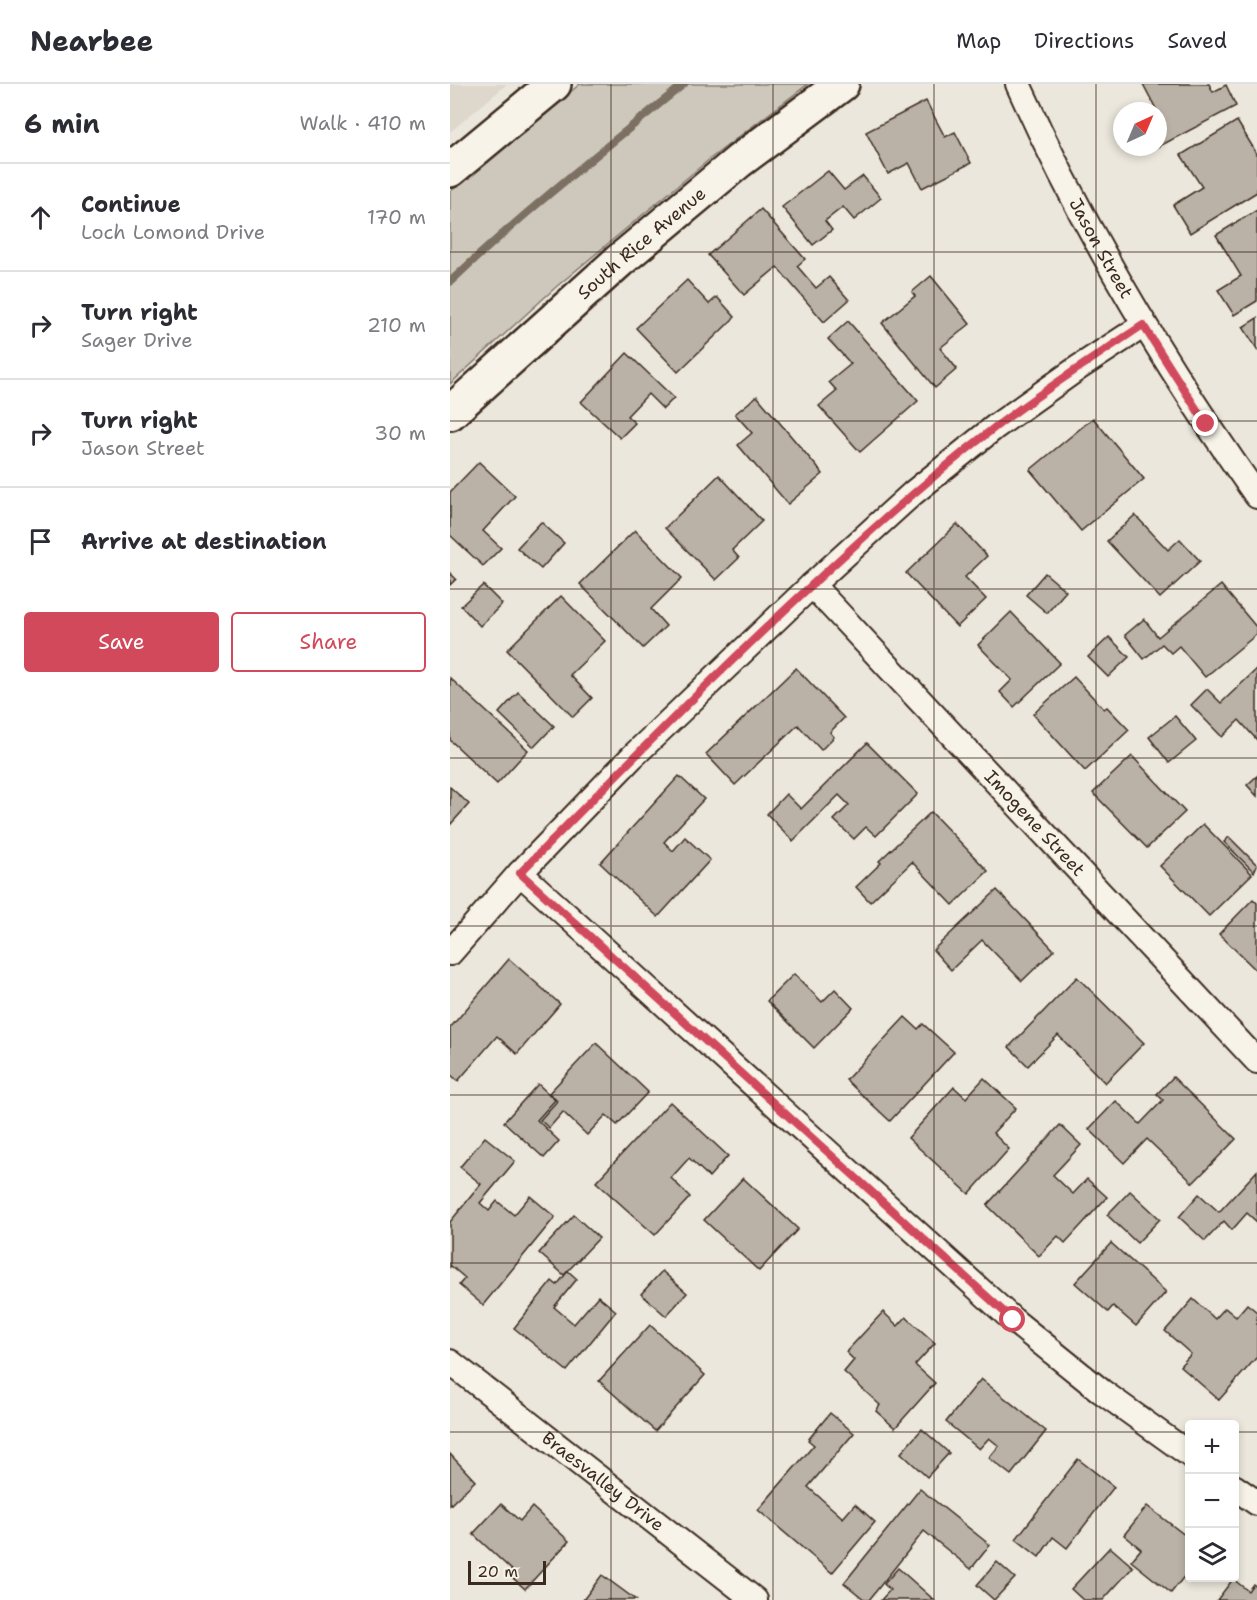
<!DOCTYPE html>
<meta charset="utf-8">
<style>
body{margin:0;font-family:"Shantell Sans",sans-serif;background:#f7f7f7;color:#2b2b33}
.controls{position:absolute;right:18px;bottom:18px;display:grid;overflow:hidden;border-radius:6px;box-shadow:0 3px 9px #0003}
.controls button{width:54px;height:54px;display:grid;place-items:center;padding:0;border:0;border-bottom:2px solid #e1e1e2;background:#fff;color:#2b2b33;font:30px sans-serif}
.compass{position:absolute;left:663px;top:18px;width:54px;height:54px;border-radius:50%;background:#fff;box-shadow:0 3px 9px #0003;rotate:44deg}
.scale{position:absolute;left:18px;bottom:15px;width:78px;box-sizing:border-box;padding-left:6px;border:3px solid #3b2a1e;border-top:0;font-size:16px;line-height:21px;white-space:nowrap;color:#3b2a1e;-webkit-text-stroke:4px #f7f3e8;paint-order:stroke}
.stop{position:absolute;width:18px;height:18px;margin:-14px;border:4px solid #d1495b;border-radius:50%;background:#fff}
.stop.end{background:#d1495b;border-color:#fff;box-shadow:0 2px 6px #0008}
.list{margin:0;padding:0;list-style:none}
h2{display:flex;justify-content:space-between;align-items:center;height:78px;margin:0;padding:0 24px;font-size:26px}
h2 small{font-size:20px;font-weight:400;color:#7c7c81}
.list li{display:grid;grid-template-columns:39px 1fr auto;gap:18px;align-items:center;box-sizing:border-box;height:108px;padding:0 24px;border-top:2px solid #e1e1e2}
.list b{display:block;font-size:22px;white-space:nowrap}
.list p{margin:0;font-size:20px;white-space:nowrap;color:#7c7c81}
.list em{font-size:20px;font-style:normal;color:#7c7c81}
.actions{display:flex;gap:12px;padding:18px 24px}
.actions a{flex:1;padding:14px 0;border:2px solid #d1495b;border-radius:6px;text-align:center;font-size:21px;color:#d1495b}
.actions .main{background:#d1495b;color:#fff}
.icon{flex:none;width:33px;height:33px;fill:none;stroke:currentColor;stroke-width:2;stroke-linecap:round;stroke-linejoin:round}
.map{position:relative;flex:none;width:807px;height:1516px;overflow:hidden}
header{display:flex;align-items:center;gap:36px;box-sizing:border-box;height:84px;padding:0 30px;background:#fff;border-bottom:2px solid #e1e1e2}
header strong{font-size:28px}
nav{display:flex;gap:33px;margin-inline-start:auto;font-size:21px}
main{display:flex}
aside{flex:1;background:#fff}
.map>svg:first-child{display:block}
.built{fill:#ddd7cc}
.green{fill:#cec8bc;stroke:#84796d;stroke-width:1.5}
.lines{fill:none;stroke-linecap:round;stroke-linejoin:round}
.stream{stroke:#7c7064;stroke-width:8}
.building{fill:#bab2a7;stroke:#3b2a1e;stroke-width:1.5}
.street-casing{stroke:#3b2a1e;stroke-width:28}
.secondary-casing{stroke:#3b2a1e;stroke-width:38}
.street{stroke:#f7f3e8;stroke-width:24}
.secondary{stroke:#f7f3e8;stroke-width:33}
.route{stroke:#d1495b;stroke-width:8}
.grid{fill:none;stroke:#3b2a1e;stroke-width:1.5;stroke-opacity:0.55}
.labels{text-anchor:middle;stroke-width:5;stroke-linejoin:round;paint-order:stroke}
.street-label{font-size:18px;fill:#3b2a1e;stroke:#f7f3e8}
</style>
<header>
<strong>Nearbee</strong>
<nav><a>Map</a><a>Directions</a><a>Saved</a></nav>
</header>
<main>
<aside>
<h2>6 min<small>Walk · 410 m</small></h2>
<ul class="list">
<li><svg class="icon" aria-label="ahead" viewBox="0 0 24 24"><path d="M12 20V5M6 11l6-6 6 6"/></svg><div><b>Continue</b><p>Loch Lomond Drive</p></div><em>170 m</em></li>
<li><svg class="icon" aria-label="right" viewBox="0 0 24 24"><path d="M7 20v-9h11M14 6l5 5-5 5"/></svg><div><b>Turn right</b><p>Sager Drive</p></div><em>210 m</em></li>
<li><svg class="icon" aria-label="right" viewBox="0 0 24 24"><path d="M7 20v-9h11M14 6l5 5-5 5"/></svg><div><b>Turn right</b><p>Jason Street</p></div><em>30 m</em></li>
<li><svg class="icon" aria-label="arrive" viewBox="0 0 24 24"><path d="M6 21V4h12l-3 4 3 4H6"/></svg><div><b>Arrive at destination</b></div></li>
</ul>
<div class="actions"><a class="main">Save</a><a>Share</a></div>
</aside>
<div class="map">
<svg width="807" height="1516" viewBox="0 0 807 1516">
<rect width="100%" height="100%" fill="#ece7dc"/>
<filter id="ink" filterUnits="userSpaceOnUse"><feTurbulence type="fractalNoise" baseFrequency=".0167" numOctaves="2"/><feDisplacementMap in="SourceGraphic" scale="12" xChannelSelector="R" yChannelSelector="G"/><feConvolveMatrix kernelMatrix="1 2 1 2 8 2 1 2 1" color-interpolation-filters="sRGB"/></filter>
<g filter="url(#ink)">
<polygon class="built" points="0,0 57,0 0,48"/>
<polygon class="green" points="130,0 358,0 261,74 106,203 0,300 0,108"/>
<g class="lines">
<path class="stream" d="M0,198C74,128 155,64 234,0"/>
</g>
<g class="building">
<polygon points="693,0 759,0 763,8 776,1 786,22 708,63 708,27 703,27 706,25"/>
<polygon points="476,17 495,53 505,48 521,79 472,104 459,79 438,90 416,48"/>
<polygon points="787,37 807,70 807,108 740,149 723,121 752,103 731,71"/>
<polygon points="378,87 394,106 413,92 431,114 404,136 393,123 375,137 382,146 363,161 332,123"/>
<polygon points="311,125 355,175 347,182 366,204 379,193 399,216 374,238 327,183 294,211 258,171"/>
<polygon points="807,126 807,217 784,231 768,206 791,192 766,151"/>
<polygon points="481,192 520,240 490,264 507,285 485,304 432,239 465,212 462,208"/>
<polygon points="237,196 259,220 267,213 285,233 228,288 186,244"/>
<polygon points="807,234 807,265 793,243"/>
<polygon points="398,237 468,317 410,368 369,322 387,307 379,298 401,280 378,255"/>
<polygon points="177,269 224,314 213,325 198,310 177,332 185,339 170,354 131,318"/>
<polygon points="307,312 373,390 338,420 288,361 302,349 285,330"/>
<polygon points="643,334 694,395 631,447 580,386"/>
<polygon points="29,378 65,412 33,447 51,464 33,482 0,451 0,408"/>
<polygon points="269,391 312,437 282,466 289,474 266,496 215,444"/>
<polygon points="685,431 718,466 730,455 750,477 710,514 657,457"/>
<polygon points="91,438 114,459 91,485 67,464"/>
<polygon points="507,440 537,472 515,493 536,515 507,543 456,489"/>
<polygon points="185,446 232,494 201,525 216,542 193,564 130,500"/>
<polygon points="0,489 6,495 0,501"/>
<polygon points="595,489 616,507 597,529 576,511"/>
<polygon points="33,501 52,520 30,542 11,522"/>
<polygon points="771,501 807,544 807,550 755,593 729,562 721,569 712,560 694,575 675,551 694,535 708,553"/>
<polygon points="111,512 155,557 120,591 142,614 123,633 57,566"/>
<polygon points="561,528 610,579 564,623 550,608 562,596 528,561"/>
<polygon points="659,553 679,573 658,593 638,573"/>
<polygon points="346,584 394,634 380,648 384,653 371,666 348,641 285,701 256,670"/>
<polygon points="807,585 807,656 789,636 772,653 741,621 757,605 771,619"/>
<polygon points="624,593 654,625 657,623 679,646 635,687 583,630"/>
<polygon points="0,594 78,666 47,700 0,656"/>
<polygon points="68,608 104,642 84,663 49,629"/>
<polygon points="725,632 746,657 719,679 699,653"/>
<polygon points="417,659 468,710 426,752 416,743 404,755 384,736 399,721 389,711 343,757 317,730 336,710 351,725"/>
<polygon points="682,672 735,728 697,764 643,709"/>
<polygon points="229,692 254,715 214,758 223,767 235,753 260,776 208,833 150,779"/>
<polygon points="807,692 807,712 797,701"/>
<polygon points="0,703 19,720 0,741"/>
<polygon points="481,728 538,787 503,821 462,778 420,818 406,803 431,779 429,777"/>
<polygon points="753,740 802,790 759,832 710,782"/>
<polygon points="779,753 807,781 804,788 774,758"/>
<polygon points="547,806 604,866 572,897 532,856 501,886 483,866"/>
<polygon points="803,815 807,819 807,887 769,850"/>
<polygon points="59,875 110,920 67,970 47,952 8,997 0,990 0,944"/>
<polygon points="344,890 372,918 385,905 403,924 364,964 317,917"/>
<polygon points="627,893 694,959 655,999 608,951 578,982 559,963"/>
<polygon points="455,933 468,945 473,940 504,968 440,1037 396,996"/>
<polygon points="146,959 198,1008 167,1041 156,1031 137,1051 113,1028 99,1044 90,1036 107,1017 99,1009"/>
<polygon points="723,993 786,1055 743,1099 697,1055 674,1079 639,1045 666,1017 690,1040 713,1016 707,1010"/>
<polygon points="534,994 566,1024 543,1049 559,1065 519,1110 458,1054 504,1003 516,1014"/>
<polygon points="88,1000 105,1016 87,1036 109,1057 94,1074 54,1038"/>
<polygon points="220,1018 278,1072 259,1093 239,1074 221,1094 240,1113 205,1151 146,1098"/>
<polygon points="610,1041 631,1061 603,1091 623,1110 637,1095 657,1113 615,1159 608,1152 589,1172 537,1121"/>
<polygon points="35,1053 65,1077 30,1119 39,1127 47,1117 64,1131 80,1112 105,1133 33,1221 9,1201 15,1194 1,1182 0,1183 0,1138 31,1100 10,1083"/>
<polygon points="807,1087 807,1138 797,1129 782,1146 774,1137 755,1157 729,1133 749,1110 769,1128"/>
<polygon points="293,1094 348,1145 309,1187 254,1136"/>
<polygon points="680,1107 710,1135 687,1159 657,1131"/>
<polygon points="124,1131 149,1154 114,1191 89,1169"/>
<polygon points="661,1159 716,1208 686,1242 663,1222 658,1228 625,1199"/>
<polygon points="118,1187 127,1195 104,1223 124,1240 148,1212 166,1227 117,1287 64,1244 102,1197 107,1201"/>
<polygon points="212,1187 237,1209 216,1232 191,1210"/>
<polygon points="743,1215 765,1235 775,1224 786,1233 797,1220 807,1228 807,1273 769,1316 730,1282 741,1270 715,1247"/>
<polygon points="433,1228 448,1242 456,1233 485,1259 465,1281 485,1299 445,1344 426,1327 430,1321 394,1288 404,1276 396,1268"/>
<polygon points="200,1241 255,1291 205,1347 149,1297"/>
<polygon points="531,1295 596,1347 561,1391 539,1374 549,1362 539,1354 529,1365 496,1338"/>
<polygon points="380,1329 404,1349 358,1403 393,1434 405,1420 425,1438 382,1489 308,1426 364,1361 358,1356"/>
<polygon points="472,1345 499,1369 477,1393 451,1369"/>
<polygon points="0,1370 25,1397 0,1421"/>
<polygon points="628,1375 664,1403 617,1464 603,1453 589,1473 566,1455"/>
<polygon points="470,1405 540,1461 521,1485 474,1447 419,1516 415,1516 394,1499"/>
<polygon points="51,1420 70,1437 82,1423 119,1457 75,1505 63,1494 67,1491 23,1450"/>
<polygon points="697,1422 740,1455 740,1485 721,1509 681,1477 691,1465 674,1451"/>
<polygon points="660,1463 683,1483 653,1516 633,1516 621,1505"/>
<polygon points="547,1478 565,1494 544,1516 527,1501"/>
<polygon points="448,1484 484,1516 431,1516 440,1506 434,1500"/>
<polygon points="152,1491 186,1516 133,1516"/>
<polygon points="783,1495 798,1507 803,1500 807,1503 807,1516 767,1516"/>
</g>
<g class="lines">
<defs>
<g id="street">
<path id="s1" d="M568,0C633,145 715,282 807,412"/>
<path id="s2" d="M362,501L807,977"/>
<polyline points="70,789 563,1236 651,1307 740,1371"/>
<polyline points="0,869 70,789 182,673 362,501 463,409 545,343 628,284 694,241"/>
<path id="s3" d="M0,1278L305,1516"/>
<polyline points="784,1403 807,1419"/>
</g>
<g id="secondary">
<polyline points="0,86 104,0"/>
<path id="s4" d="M0,329L169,177L289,77L392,0"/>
</g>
</defs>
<use href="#street" class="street-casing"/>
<use href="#secondary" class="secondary-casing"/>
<use href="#street" class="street"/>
<use href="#secondary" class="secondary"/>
</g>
</g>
<g class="lines" filter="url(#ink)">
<path class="route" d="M563,1236L70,789C152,705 234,622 318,542C391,473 465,405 544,344C592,307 643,274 693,241L756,340"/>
</g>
<path class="grid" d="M161,0V1516M323,0V1516M484,0V1516M646,0V1516M0,168H807M0,337H807M0,505H807M0,674H807M0,842H807M0,1011H807M0,1179H807M0,1348H740M784,1348H807"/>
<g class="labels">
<g class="street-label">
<text dy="6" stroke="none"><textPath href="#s4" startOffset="256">South Rice Avenue</textPath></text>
<text dy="6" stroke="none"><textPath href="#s1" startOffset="184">Jason Street</textPath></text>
<text dy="6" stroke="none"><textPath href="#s2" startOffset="326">Imogene Street</textPath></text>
<text dy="6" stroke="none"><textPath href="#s3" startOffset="194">Braesvalley Drive</textPath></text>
</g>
</g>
</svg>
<div class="controls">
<button>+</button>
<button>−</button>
<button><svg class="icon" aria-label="layers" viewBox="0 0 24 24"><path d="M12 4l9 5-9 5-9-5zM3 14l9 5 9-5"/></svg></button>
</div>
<svg class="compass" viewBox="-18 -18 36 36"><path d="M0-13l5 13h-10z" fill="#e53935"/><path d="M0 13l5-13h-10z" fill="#7c7c81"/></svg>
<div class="scale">20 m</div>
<div class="stop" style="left:563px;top:1236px"></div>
<div class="stop end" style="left:756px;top:340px"></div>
</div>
</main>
